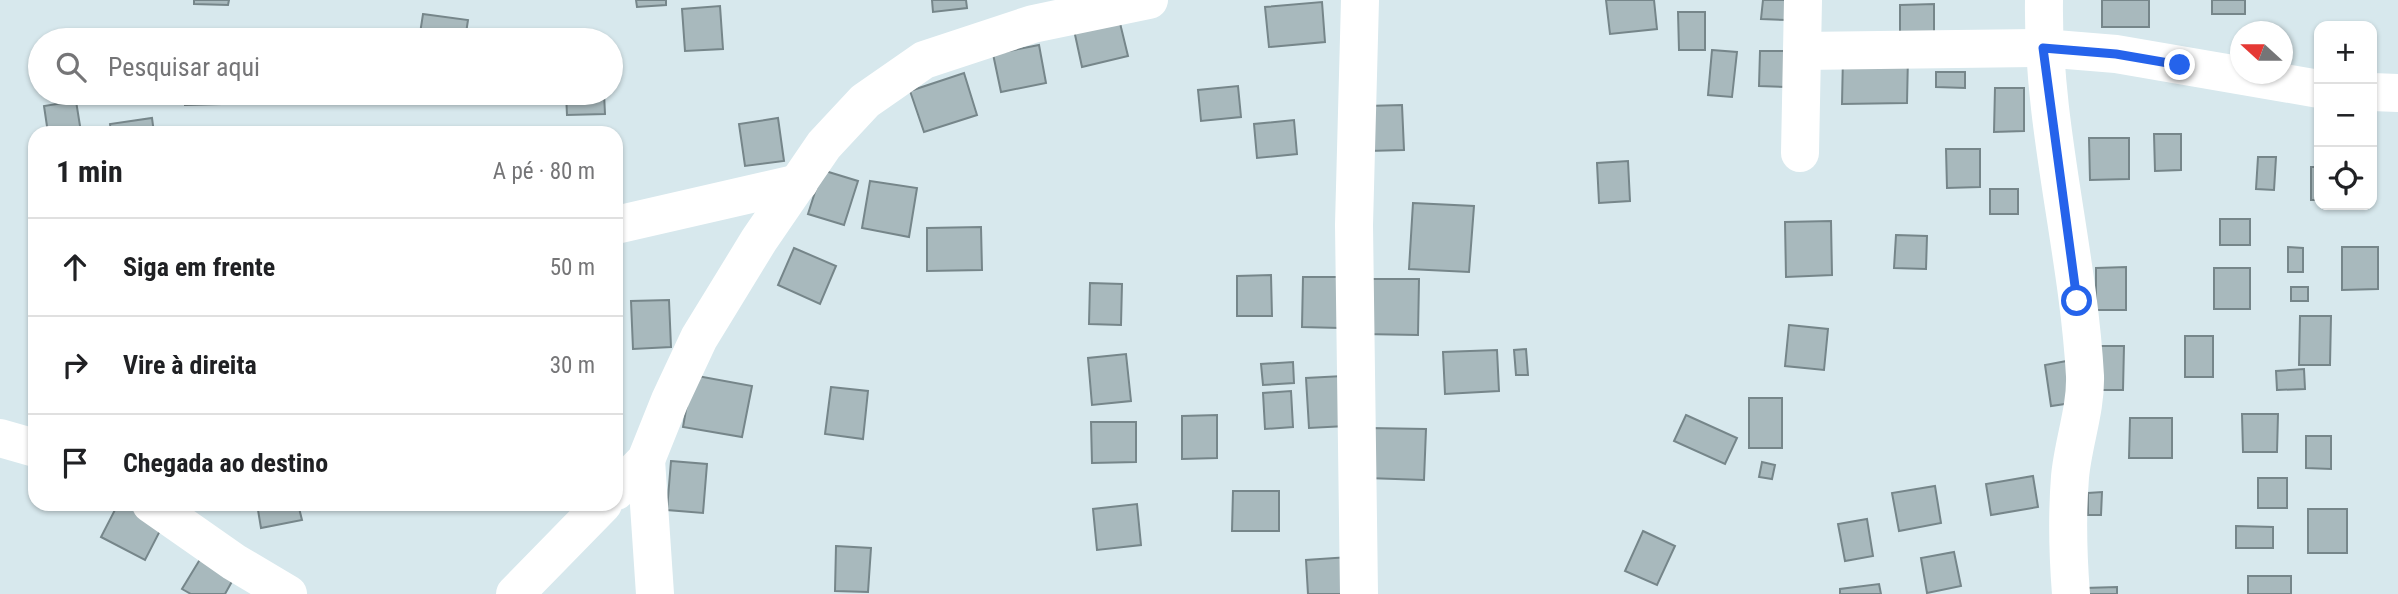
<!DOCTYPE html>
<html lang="pt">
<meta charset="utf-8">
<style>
body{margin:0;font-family:"Roboto Condensed",sans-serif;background:#f6f6f6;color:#202124}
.controls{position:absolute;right:21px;top:21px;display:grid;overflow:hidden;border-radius:14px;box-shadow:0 2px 5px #0004}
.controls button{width:63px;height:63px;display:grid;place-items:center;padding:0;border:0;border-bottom:2px solid #e0e0e0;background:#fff;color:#202124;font:35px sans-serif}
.compass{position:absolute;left:2230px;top:21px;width:63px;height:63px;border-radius:50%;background:#fff;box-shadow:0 2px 5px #0004;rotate:291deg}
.stop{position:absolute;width:21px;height:21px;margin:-16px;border:5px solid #2563eb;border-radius:50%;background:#fff}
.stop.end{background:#2563eb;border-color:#fff;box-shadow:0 2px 7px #0008}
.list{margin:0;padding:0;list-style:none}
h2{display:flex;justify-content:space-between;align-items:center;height:91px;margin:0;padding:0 28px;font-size:30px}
h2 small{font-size:23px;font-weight:400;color:#757577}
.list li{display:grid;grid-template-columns:46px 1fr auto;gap:21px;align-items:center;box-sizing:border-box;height:98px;padding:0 28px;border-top:2px solid #e0e0e0}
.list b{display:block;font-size:26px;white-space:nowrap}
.list em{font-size:23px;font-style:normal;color:#757577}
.icon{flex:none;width:38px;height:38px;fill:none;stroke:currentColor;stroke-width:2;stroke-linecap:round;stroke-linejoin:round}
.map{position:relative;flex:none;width:2398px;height:594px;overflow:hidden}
.search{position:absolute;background:#fff;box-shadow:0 2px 5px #0004;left:28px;top:28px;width:595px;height:77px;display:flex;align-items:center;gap:18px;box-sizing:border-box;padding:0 24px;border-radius:38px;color:#757577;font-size:26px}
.panel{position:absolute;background:#fff;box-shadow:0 2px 5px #0004;left:28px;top:126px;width:595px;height:385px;border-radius:21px}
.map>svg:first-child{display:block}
.building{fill:#a8b9bd;stroke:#76868a;stroke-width:2}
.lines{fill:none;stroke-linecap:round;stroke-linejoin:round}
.minor{stroke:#fff;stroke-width:38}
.route{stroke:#2563eb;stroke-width:9}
</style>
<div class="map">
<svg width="2398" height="594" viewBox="0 0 2398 594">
<rect width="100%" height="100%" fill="#d7e8ed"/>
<g class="building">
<polygon points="194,0 229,0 228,5 194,4"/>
<polygon points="636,0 666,0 666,5 637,7"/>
<polygon points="932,0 966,0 967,8 933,12"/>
<polygon points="1606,0 1654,0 1657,29 1610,34"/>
<polygon points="1763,0 1788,0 1787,20 1761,19"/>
<rect x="2102" y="0" width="47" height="27"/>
<rect x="2212" y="0" width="33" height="14"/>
<polygon points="1322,2 1325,42 1269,47 1265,7"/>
<polygon points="1934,4 1934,34 1900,34 1900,5"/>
<polygon points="720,6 723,49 685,51 682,9"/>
<polygon points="1678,12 1705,12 1705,50 1679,50"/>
<polygon points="423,14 468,20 465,40 419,40"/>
<polygon points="1119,19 1128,56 1082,67 1074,30"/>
<polygon points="1039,45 1046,83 1001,92 993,54"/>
<polygon points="1712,50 1737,52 1732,97 1708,95"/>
<polygon points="1760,51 1789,51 1788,87 1759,86"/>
<polygon points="1843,56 1908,56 1907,103 1842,104"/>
<polygon points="1936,72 1965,72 1965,88 1936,87"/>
<polygon points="964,73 977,115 924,132 910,91"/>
<polygon points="1238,86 1241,117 1201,121 1198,90"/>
<polygon points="1995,88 2024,88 2024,131 1994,132"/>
<polygon points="185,93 221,93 221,104 185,105"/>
<polygon points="566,93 604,93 605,114 567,115"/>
<polygon points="76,101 81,132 48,133 44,106"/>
<polygon points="1402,105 1404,150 1368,151 1366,106"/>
<polygon points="152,118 154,133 111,133 110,124"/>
<polygon points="778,118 784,161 745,166 739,124"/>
<polygon points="1294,120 1297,154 1257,158 1254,124"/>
<polygon points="2154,134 2181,134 2181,170 2155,171"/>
<polygon points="2089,138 2129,138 2129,179 2090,180"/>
<polygon points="1946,149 1980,149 1980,187 1947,188"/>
<polygon points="2258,157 2276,157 2274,190 2256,189"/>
<polygon points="1628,161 1630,201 1599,203 1597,163"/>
<rect x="2311" y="167" width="8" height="33"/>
<polygon points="822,170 858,181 844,225 808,214"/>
<polygon points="870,181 917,188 909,237 862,228"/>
<rect x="1990" y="189" width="28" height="25"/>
<polygon points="1413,203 1474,206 1469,272 1409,269"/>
<rect x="2220" y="219" width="30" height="26"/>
<polygon points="1831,221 1832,275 1786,277 1785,222"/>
<polygon points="981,227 982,270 927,271 927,228"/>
<polygon points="1896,235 1927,236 1926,269 1894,268"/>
<polygon points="2288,247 2303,248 2303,272 2288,272"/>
<polygon points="2342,247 2378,247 2378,289 2342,290"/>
<polygon points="794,248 836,266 820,304 778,285"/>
<polygon points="2126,267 2126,310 2096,310 2096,268"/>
<rect x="2214" y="268" width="36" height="41"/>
<polygon points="1271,275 1272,316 1237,316 1237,276"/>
<polygon points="1303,277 1341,277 1340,328 1302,327"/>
<polygon points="1364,279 1419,279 1418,335 1363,334"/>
<polygon points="1090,283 1122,284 1121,325 1089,324"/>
<rect x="2291" y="287" width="17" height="14"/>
<polygon points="669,300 671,347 633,349 631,301"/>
<polygon points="2300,316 2331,316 2330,365 2299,365"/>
<polygon points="1789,325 1828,329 1824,370 1785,366"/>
<rect x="2185" y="336" width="28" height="41"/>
<polygon points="2101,346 2124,346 2123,390 2101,390"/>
<polygon points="1526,349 1528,375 1516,375 1514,350"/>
<polygon points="1497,350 1499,391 1445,394 1443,352"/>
<polygon points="1126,354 1131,401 1092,405 1088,358"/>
<polygon points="2072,360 2079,402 2051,406 2045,365"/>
<polygon points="1293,362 1294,383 1263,385 1261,364"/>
<polygon points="2304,369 2305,389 2277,390 2276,371"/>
<polygon points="692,375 752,386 742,437 683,427"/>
<polygon points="1343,376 1346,426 1309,428 1306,378"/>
<polygon points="831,387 868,391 863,439 825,434"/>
<polygon points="1291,391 1293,427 1265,429 1263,393"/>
<rect x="1749" y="398" width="33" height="50"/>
<polygon points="2242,414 2278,414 2277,452 2243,452"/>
<polygon points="1217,415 1217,458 1182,459 1182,416"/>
<polygon points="1686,415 1737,438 1725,464 1674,441"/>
<polygon points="2130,418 2172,418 2172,458 2129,458"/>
<polygon points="1091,422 1136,422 1136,462 1092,463"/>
<polygon points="1369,428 1426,429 1424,480 1367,478"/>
<polygon points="2306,436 2331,436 2331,469 2306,468"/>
<polygon points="671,461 707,464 703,513 667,510"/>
<polygon points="1762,462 1775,465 1772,479 1759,477"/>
<polygon points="2033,476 2038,507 1991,515 1986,484"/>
<rect x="2258" y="478" width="29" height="30"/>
<polygon points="1935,486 1941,523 1899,531 1892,493"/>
<polygon points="1233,491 1279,491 1279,531 1232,531"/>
<polygon points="2102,492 2101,515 2088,515 2088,493"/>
<polygon points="118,504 126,504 164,523 145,560 101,537"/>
<polygon points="257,504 298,504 302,520 261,528"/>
<polygon points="1137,504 1141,545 1097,550 1093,509"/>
<rect x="2308" y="509" width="39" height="44"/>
<polygon points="1867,519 1873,556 1845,561 1838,524"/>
<polygon points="2236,526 2273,527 2273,548 2236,548"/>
<polygon points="1643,531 1675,546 1657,585 1625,571"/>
<polygon points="836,546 871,548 868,592 835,591"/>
<polygon points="1954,552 1961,586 1927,593 1921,558"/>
<polygon points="202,556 235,576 225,594 191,594 182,589"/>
<polygon points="1349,557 1350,594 1308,594 1306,560"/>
<rect x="2248" y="576" width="43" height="18"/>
<polygon points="1879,584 1881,594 1840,594 1840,589"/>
<polygon points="2117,587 2117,594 2084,594 2084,588"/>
</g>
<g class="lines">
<g class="minor">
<path d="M2044,0C2042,127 2078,250 2085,376C2086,410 2073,443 2070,477C2067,515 2068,556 2071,594"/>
<polyline points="1802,51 2043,48 2116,54 2319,89"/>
<polyline points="2372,92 2398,93"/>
<polyline points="1800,153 1803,0"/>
<polyline points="616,225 799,183"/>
<polyline points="0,438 35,448"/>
<polyline points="646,460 655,594"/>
<polyline points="616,491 646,460 670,400 699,338 759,240 824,145 865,101 924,60 1033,24 1149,0"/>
<polyline points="151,504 234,562 288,594"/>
<polyline points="515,594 603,504"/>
<polyline points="1359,594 1354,225 1360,0"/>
</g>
</g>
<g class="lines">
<polyline class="route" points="2077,301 2043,48 2116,54 2180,65"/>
</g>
</svg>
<div class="controls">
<button>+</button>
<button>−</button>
<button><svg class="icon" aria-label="locate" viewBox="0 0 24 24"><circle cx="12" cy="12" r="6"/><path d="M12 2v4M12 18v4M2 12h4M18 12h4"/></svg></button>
</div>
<svg class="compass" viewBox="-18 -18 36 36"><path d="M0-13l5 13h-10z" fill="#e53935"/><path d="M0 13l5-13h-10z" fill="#757577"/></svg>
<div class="stop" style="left:2077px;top:301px"></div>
<div class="stop end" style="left:2180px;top:65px"></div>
<div class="search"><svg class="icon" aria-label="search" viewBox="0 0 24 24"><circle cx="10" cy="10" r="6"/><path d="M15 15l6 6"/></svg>Pesquisar aqui</div>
<section class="panel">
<h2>1 min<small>A pé · 80 m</small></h2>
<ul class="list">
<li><svg class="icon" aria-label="ahead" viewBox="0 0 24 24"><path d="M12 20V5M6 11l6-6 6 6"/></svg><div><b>Siga em frente</b></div><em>50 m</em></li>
<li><svg class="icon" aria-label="right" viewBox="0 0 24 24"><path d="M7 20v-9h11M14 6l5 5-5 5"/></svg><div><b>Vire à direita</b></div><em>30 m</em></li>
<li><svg class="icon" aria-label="arrive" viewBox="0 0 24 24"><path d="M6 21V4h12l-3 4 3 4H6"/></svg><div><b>Chegada ao destino</b></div></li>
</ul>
</section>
</div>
